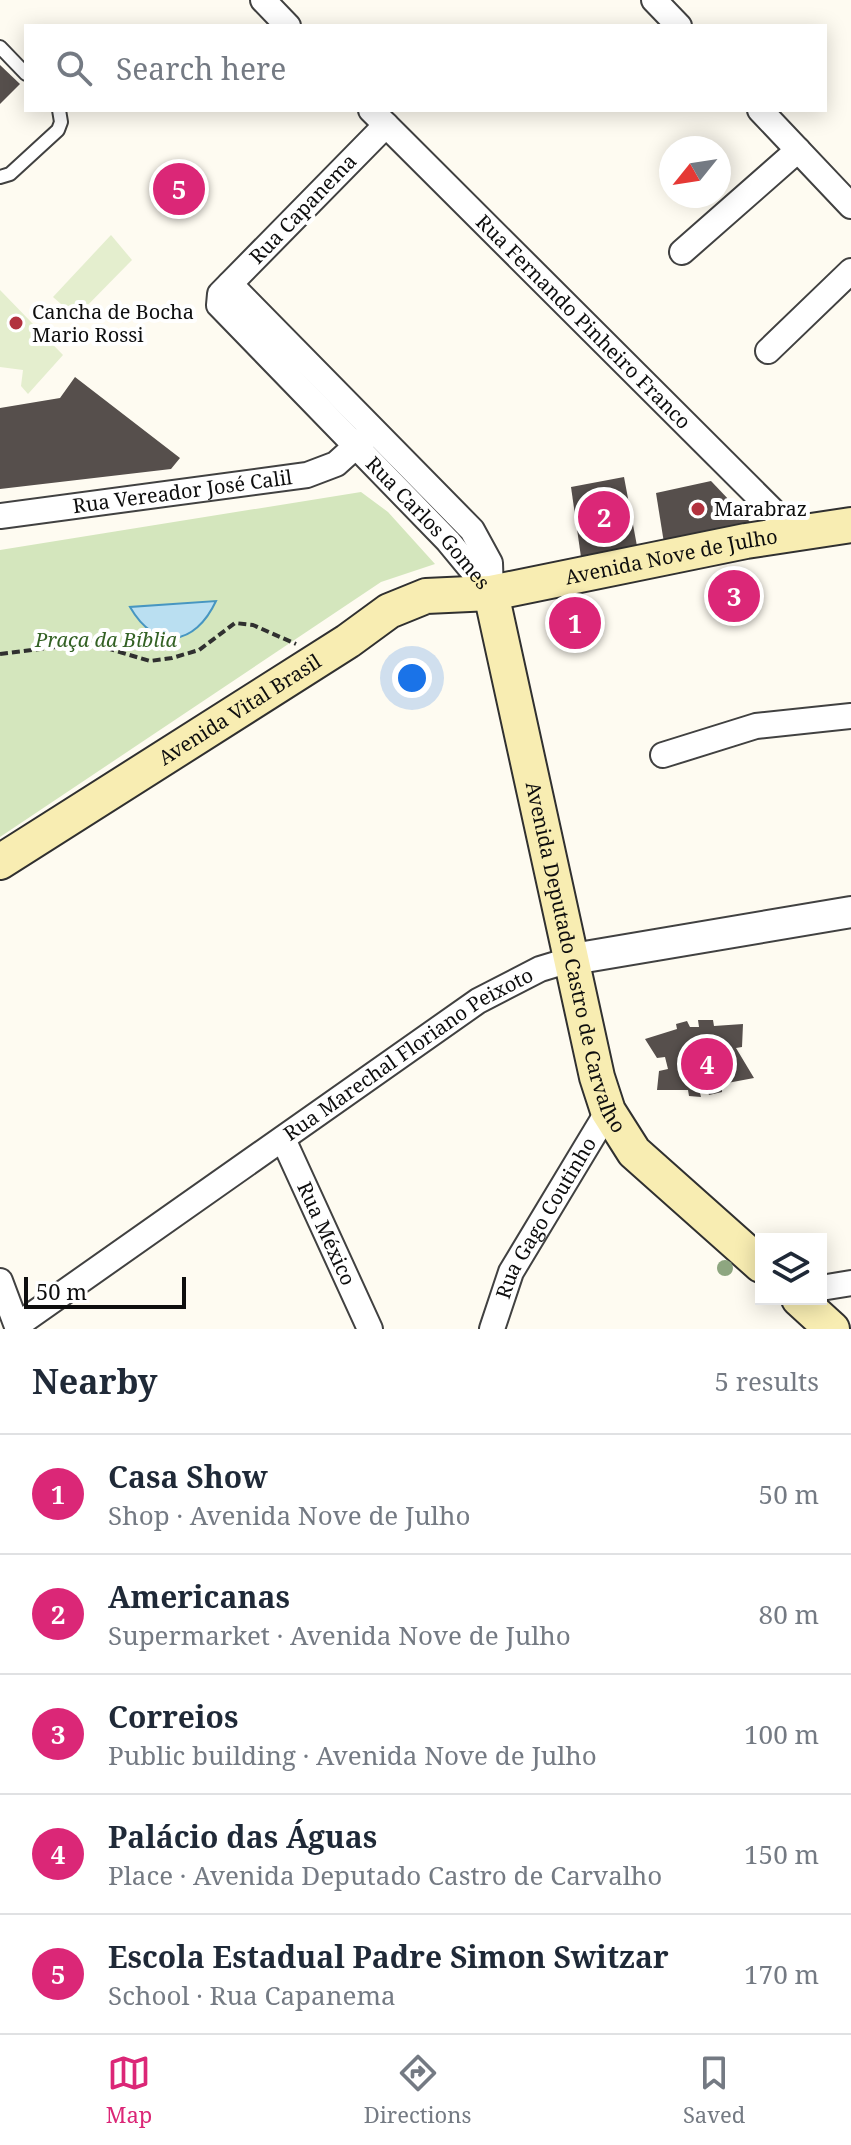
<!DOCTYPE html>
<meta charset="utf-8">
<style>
body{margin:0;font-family:"Noto Serif",serif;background:#f6f6f7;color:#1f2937}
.controls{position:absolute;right:24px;bottom:24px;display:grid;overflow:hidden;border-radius:0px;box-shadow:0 4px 20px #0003}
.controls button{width:72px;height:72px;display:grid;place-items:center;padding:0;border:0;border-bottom:2px solid #e0e1e3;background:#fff;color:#1f2937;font:40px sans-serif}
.compass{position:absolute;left:659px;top:136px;width:72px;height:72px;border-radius:50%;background:#fff;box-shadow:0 4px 20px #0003;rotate:240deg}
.scale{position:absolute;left:24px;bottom:20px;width:162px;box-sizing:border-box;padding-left:8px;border:4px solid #0e0e0e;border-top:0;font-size:22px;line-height:28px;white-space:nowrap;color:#0e0e0e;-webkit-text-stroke:6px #fff;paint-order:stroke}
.you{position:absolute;left:412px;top:678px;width:28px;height:28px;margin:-20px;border:6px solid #fff;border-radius:50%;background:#1a73e8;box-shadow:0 0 0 12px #1a73e833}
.badge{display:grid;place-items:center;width:52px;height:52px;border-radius:50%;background:#db2777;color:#fff;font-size:26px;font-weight:700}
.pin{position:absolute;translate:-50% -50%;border:4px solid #fff;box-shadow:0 2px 8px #0006}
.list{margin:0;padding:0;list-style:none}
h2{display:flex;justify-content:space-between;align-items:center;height:104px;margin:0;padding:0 32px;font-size:34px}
h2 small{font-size:26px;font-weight:400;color:#747a83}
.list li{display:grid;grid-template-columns:52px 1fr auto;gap:24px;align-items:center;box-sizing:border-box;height:120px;padding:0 32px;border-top:2px solid #e0e1e3}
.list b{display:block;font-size:30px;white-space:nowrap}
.list p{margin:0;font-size:26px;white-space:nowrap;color:#747a83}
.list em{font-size:26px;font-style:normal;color:#747a83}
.icon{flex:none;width:44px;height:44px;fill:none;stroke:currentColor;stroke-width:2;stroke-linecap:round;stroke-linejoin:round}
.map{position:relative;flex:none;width:851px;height:1329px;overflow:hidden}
.search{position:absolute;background:#fff;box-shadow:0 4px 20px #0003;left:24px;right:24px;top:24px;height:88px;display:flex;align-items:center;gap:20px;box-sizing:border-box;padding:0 28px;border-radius:0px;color:#747a83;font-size:30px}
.sheet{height:704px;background:#fff}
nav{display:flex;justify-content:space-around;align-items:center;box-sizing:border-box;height:112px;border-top:2px solid #e0e1e3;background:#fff;font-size:22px;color:#747a83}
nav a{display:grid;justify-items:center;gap:4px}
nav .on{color:#db2777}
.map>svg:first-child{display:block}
.green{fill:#d4e6bd}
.pitch{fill:#e4eece}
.water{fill:#badff1;stroke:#4796c1;stroke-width:2}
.building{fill:#564f4c}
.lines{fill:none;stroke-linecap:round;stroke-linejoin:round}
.service-casing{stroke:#414141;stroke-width:16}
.minor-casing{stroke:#414141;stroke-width:28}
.tertiary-casing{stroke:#414141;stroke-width:34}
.secondary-casing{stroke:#303030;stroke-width:38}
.path{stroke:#303030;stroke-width:4;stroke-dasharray:8 4;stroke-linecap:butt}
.service{stroke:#fff;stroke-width:12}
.minor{stroke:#fff;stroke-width:24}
.tertiary{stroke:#fff;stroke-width:30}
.secondary{stroke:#f8edb2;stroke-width:34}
.tree{fill:#8ea680}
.poi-dot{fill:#b2323e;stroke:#fff;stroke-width:3}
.labels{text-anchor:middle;stroke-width:8;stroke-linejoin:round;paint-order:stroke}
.street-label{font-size:20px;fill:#0e0e0e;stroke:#fff}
.poi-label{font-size:20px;fill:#0e0e0e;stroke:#fff;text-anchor:start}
.park-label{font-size:20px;font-style:italic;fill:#336124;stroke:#fff}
</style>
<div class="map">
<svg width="851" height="1329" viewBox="0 0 851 1329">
<rect width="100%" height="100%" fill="#fefbf1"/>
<polygon class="green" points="361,492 388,512 435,564 381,582 0,837 0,550"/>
<g class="pitch">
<polygon points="111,235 132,260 76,317 53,297"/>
<polygon points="0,290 63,355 28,394 21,386 23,370 0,367"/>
</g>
<path class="water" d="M216,601C195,646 156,652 130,607Z"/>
<g class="building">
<polygon points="0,65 20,84 0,104"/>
<polygon points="75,377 180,458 171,469 0,489 0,408 60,398"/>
<polygon points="624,477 637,546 581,557 571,487"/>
<polygon points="711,481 752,524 664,543 656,493"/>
<polygon points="698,1020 713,1020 714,1026 743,1024 742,1047 736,1048 754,1078 722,1084 722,1092 709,1095 706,1087 699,1088 701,1097 689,1096 688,1090 657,1090 659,1071 668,1069 665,1057 657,1058 645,1039 677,1029 676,1024 687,1021 690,1027 699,1027"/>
</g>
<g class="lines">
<defs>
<g id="service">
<polyline points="0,47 26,74"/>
<polyline points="0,177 10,174 58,130 61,122 59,110"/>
</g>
<g id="minor">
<polyline points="263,0 288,26"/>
<polyline points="654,0 679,26"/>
<path id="s1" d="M371,110L795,533"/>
<polyline points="760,110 851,206"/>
<path id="s2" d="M386,125L220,294L219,305L448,541L491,593"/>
<polyline points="682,252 798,150"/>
<polyline points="230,284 472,530 490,563 491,593"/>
<polyline points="768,351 851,271"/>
<path id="s3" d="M0,516L307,475L336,464L366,437"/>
<polyline points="663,755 756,726 851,716"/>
<path id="s4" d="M283,1139L370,1329"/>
<polyline points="0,1281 18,1329"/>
<polyline points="821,1288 851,1283"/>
<path id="s5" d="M19,1324L478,1001L540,969L573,959"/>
<path id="s6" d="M492,1329L511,1272L608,1111"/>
</g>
<polyline id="tertiary" points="573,959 851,912"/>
<g id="secondary">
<path id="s7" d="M491,593L597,1077L608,1111L634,1152L761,1265"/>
<path id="s8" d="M0,862L348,641L389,611L426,596L491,593L746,541L851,525"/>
<polyline points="799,1299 832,1329"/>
</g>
</defs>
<use href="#service" class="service-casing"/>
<use href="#minor" class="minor-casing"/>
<use href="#tertiary" class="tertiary-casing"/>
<use href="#secondary" class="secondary-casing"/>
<polyline class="path" points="0,654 89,643 150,661 172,658 199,650 235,623 253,625 296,644"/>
<use href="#service" class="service"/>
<use href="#minor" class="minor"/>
<use href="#tertiary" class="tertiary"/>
<use href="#secondary" class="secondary"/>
</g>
<circle class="tree" cx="725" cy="1268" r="8"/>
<g class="poi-dot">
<circle cx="16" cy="323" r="8"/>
<circle cx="698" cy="509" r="8"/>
</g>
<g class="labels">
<g class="street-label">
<text transform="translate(303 209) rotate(-46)" y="7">Rua Capanema</text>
<text dy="7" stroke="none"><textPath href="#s1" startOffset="300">Rua Fernando Pinheiro Franco</textPath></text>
<text dy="7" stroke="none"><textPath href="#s3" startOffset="184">Rua Vereador José Calil</textPath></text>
<text dy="7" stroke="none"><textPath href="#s2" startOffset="550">Rua Carlos Gomes</textPath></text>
<text dy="7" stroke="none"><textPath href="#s8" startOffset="752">Avenida Nove de Julho</textPath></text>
<text dy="7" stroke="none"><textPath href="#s8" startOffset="284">Avenida Vital Brasil</textPath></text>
<text dy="7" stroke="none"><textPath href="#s7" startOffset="374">Avenida Deputado Castro de Carvalho</textPath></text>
<text dy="7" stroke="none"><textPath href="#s5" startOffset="474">Rua Marechal Floriano Peixoto</textPath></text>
<text dy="7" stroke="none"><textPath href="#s6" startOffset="124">Rua Gago Coutinho</textPath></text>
<text dy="7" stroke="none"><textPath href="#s4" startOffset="104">Rua México</textPath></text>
</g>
<g class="poi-label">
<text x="32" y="319">Cancha de Bocha<tspan x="32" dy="23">Mario Rossi</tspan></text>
<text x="714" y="516">Marabraz</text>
</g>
<g class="park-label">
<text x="106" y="647">Praça da Bíblia</text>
</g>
</g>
</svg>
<div class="controls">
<button><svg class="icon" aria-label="layers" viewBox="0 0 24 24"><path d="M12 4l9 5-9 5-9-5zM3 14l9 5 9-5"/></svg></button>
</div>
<svg class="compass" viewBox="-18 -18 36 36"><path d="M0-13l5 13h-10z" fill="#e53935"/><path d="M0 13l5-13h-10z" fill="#747a83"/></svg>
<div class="scale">50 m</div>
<div class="you"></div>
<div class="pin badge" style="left:575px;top:623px">1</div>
<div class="pin badge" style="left:604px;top:517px">2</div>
<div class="pin badge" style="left:734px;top:596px">3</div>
<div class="pin badge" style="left:707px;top:1064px">4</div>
<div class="pin badge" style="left:179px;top:189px">5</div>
<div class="search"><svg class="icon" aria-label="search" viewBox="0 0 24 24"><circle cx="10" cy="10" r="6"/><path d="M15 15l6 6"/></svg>Search here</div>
</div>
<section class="sheet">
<h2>Nearby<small>5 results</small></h2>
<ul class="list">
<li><span class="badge">1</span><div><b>Casa Show</b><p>Shop · Avenida Nove de Julho</p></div><em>50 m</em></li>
<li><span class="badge">2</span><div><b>Americanas</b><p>Supermarket · Avenida Nove de Julho</p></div><em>80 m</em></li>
<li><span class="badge">3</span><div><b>Correios</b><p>Public building · Avenida Nove de Julho</p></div><em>100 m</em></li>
<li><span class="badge">4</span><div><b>Palácio das Águas</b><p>Place · Avenida Deputado Castro de Carvalho</p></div><em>150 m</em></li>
<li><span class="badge">5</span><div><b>Escola Estadual Padre Simon Switzar</b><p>School · Rua Capanema</p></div><em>170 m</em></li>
</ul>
</section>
<nav>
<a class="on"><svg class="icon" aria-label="map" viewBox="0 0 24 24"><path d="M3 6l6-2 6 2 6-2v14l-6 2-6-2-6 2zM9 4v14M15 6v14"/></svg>Map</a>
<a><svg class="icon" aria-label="directions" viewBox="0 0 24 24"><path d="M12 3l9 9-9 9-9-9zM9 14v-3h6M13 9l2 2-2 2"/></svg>Directions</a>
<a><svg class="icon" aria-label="saved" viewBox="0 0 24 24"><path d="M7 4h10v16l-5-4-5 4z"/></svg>Saved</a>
</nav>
